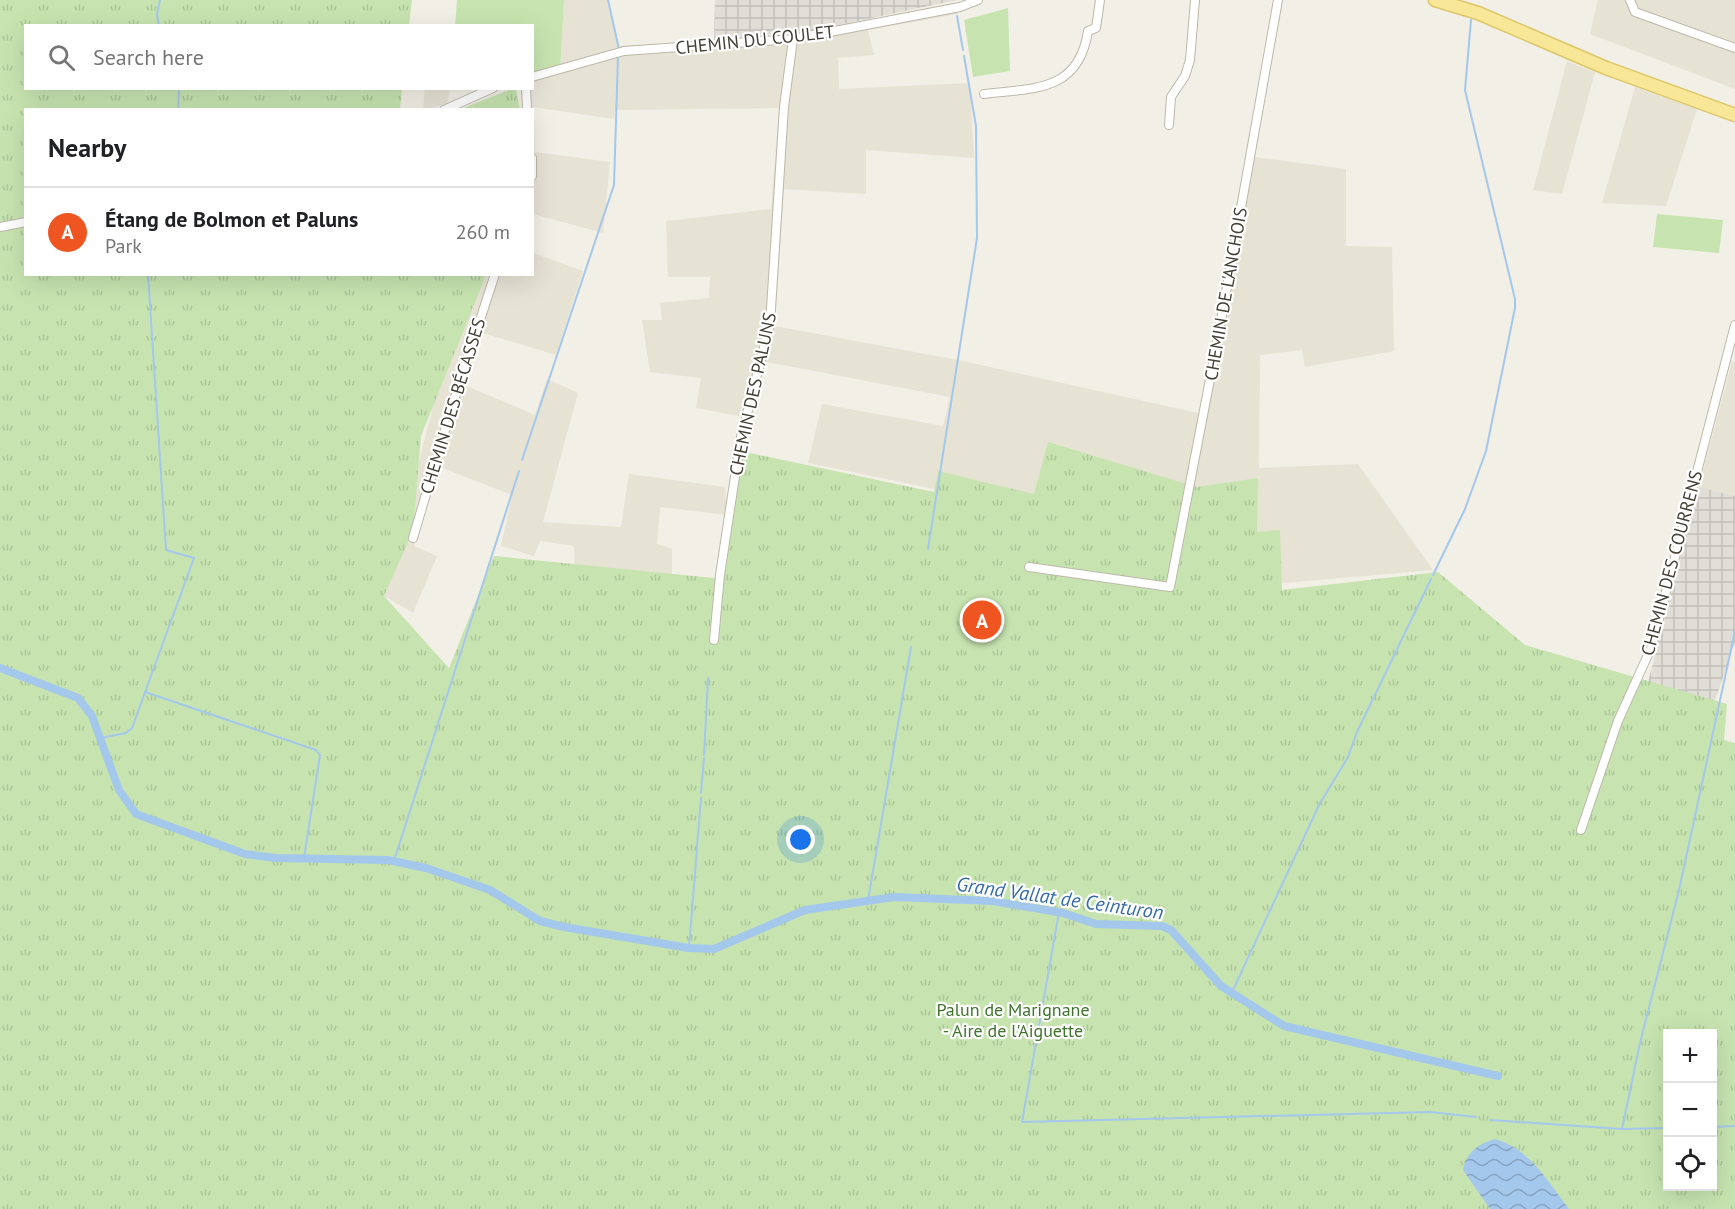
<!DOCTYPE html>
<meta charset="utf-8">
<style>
body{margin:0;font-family:"PT Sans",sans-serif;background:#f2f2f2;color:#202124}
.controls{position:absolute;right:18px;bottom:18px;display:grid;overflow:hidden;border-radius:0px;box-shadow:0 6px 24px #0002}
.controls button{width:54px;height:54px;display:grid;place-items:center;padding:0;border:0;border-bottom:2px solid #e0e0e0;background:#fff;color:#202124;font:30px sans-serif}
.you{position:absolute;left:801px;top:840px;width:21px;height:21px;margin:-15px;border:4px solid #fff;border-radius:50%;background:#1a73e8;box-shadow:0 0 0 9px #1a73e833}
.badge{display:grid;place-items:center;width:39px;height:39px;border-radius:50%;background:#ef5520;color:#fff;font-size:20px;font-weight:700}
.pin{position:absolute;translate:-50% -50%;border:3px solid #fff;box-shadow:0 2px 6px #0006}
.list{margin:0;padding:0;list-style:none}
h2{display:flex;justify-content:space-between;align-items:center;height:78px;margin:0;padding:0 24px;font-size:26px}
h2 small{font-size:20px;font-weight:400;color:#757577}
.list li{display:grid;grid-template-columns:39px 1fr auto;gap:18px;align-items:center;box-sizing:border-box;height:90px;padding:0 24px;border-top:2px solid #e0e0e0}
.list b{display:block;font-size:22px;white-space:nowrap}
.list p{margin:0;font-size:20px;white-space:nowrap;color:#757577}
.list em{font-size:20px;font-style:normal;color:#757577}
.icon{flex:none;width:33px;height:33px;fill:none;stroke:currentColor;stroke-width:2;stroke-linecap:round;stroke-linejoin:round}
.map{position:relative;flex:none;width:1735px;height:1209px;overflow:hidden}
.search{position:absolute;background:#fff;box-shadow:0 6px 24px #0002;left:24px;top:24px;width:510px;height:66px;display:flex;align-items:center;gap:15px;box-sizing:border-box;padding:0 21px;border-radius:0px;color:#757577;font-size:22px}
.panel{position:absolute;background:#fff;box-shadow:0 6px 24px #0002;left:24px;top:108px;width:510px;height:168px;border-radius:0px}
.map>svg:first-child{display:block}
.residential{fill:#e6e2d4}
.industrial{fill:url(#industrial-grid)}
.grass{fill:#c7e4b0}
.park{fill:url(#park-tufts);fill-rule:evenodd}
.water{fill:url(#water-waves)}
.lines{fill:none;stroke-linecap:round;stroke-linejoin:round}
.stream{stroke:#a4c7ec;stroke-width:2}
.canal{stroke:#a4c7ec;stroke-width:8}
.minor-casing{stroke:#bdb8a9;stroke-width:10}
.primary-casing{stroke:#ddc668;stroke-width:15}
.minor{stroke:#fff;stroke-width:8}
.primary{stroke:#f9e798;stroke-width:12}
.labels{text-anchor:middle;stroke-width:4.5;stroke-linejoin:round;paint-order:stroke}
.street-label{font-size:18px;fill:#444035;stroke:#fff}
.park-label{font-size:18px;fill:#3f732c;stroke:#fff}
.water-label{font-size:20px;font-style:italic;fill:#346caa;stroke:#fff}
</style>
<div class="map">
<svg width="1735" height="1209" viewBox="0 0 1735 1209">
<defs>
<pattern id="industrial-grid" width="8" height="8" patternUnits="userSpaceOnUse" patternTransform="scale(1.5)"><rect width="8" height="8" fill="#e1ded7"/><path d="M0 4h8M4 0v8" fill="none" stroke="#c2c0b9"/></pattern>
<pattern id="park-tufts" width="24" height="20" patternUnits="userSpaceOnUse" patternTransform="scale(1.5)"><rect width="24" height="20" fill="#c7e4b0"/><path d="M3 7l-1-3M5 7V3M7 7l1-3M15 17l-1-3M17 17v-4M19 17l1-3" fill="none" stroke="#acc598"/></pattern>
<pattern id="water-waves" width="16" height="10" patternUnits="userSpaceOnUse" patternTransform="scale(1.5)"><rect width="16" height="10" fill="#a4c7ec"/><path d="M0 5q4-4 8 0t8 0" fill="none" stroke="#87a3c0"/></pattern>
</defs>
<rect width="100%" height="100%" fill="#f2efe6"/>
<g class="residential">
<polygon points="564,0 608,0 618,46 714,42 801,33 953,3 958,14 868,30 874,55 838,58 839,89 970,83 974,158 866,150 866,194 784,189 775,326 963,361 1207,415 1254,157 1346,169 1346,246 1392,247 1394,351 1305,367 1302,350 1260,355 1259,468 1358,464 1433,570 1182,592 939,490 808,463 822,404 943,426 950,397 757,360 739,416 696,408 701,378 650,372 642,320 662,320 660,303 709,298 710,277 668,277 666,221 771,209 779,108 615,110 614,119 533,107 535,152 610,162 603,233 533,214 532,110 523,109 521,89 532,88 533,81 560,73"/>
<polygon points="1598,0 1735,0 1735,89 1590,34"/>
<polygon points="1567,61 1595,72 1562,194 1533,190"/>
<polygon points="1635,87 1697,109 1666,206 1602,203"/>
<polygon points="425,89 450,89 447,104 423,110"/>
<polygon points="533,253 583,271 556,355 483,333 462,384 535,415 547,379 578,393 543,522 621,527 629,474 725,487 727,515 660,507 657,544 672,549 672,576 575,570 574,546 540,541 534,556 501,546 512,495 440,467 414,546 437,556 413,613 384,596 454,326 448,275 532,274"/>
<polygon points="1732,361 1735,362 1735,496 1699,487"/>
</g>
<g class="industrial">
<polygon points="715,0 957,0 801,33 714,42"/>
<polygon points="1699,487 1735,496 1735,642 1715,701 1648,682"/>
</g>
<g class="grass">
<polygon points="457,0 564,0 560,73 533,81 532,26 455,26"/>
<polygon points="1008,8 1010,71 973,77 964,20"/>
<polygon points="1657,214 1723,220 1719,253 1653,247"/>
</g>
<g class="park">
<path d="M0,0H412L409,25L26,26V88L402,89L400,109L26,110V274L486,275L421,436L413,531L384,596L449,668L494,556L724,579L741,451L934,492L938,471L1034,494L1048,442L1197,487L1258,478L1257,532L1280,530L1282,590L1438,572L1525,645L1727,704L1724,740L1735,743V1209H0ZM1668,1034H1712V1186H1668Z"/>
<polygon points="511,89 516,89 520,109 461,109"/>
</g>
<path class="water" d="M1494,1139C1530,1148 1547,1181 1569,1209H1490L1463,1170C1467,1152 1477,1145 1494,1139Z"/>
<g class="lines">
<g class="stream">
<polyline points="608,0 619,49"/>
<polyline points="957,16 963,50"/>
<polyline points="159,26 157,15 160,0"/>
<polyline points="178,110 179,88"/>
<polyline points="522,460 614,185 618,56"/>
<polyline points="928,549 977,238 976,126 964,56"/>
<polyline points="1433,575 1465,509 1486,451 1515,308 1515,299 1465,90 1471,20"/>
<polyline points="145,692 316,750 320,755 304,858"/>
<polyline points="100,738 126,733 132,728 194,558 166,550 148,274"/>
<polyline points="704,755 708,678"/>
<polyline points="701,793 704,758"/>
<polyline points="394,861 519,471"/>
<polyline points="868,901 911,647"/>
<polyline points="1059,912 1022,1122 1430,1112 1476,1117"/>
<polyline points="689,948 701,798"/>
<polyline points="1230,991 1234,988 1319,805 1348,757 1357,732 1431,579"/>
<polyline points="1490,1120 1622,1129 1668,1128"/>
<polyline points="1712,1127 1735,1126"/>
<polyline points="1622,1129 1640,1043 1679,890 1735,631"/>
</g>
<polyline class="canal" points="0,668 78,698 92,716 119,790 136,814 245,854 276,858 388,860 426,868 490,890 540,921 564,927 689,948 714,949 805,910 894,897 992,901 1063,913 1096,924 1162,926 1171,930 1221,986 1284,1026 1498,1076"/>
<defs>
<g id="minor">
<polyline points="1630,0 1635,12 1735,48"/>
<polyline points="532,77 624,51 793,39 960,7 978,0"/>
<polyline points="526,88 527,110"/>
<path d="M984,94C1034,88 1079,92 1088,31L1096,28L1100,0"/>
<polyline points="444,110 493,88"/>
<polyline points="1169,125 1171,97 1185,76 1190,60 1195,0"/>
<polyline points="532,158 532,176"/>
<polyline points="0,227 26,222"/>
<polyline points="413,538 454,400 495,274"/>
<polyline points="1029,567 1170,587 1216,348 1278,0"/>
<polyline points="714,640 720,575 741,437 770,324 784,107 793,39"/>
<polyline points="1581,830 1618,721 1652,646 1735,325"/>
</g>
<polyline id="primary" points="1435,0 1478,13 1606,68 1735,115"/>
</defs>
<use href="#minor" class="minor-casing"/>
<use href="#primary" class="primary-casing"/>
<use href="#minor" class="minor"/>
<use href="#primary" class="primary"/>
</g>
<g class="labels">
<g class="street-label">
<text transform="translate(755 40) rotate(-6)" y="6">CHEMIN DU COULET</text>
<text transform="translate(1226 294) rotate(-80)" y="6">CHEMIN DE L'ANCHOIS</text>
<text transform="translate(753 394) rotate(-78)" y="6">CHEMIN DES PALUNS</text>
<text transform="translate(453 406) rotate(-73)" y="6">CHEMIN DES BÉCASSES</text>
<text transform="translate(1672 563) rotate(-75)" y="6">CHEMIN DES COURRENS</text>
</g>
<g class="park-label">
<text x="1013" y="1016">Palun de Marignane<tspan x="1013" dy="21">- Aire de l'Aiguette</tspan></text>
</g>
<g class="water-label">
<text transform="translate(1060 898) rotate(8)" y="7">Grand Vallat de Ceinturon</text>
</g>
</g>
</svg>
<div class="controls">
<button>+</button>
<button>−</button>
<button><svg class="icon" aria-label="locate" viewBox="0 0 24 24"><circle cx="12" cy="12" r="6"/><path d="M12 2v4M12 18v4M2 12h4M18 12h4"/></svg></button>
</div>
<div class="you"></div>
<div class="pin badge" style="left:982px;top:620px">A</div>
<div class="search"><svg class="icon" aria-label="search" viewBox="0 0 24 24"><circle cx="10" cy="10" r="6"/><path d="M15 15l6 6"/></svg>Search here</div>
<section class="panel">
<h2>Nearby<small></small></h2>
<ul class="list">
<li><span class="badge">A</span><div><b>Étang de Bolmon et Paluns</b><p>Park</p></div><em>260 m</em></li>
</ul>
</section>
</div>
